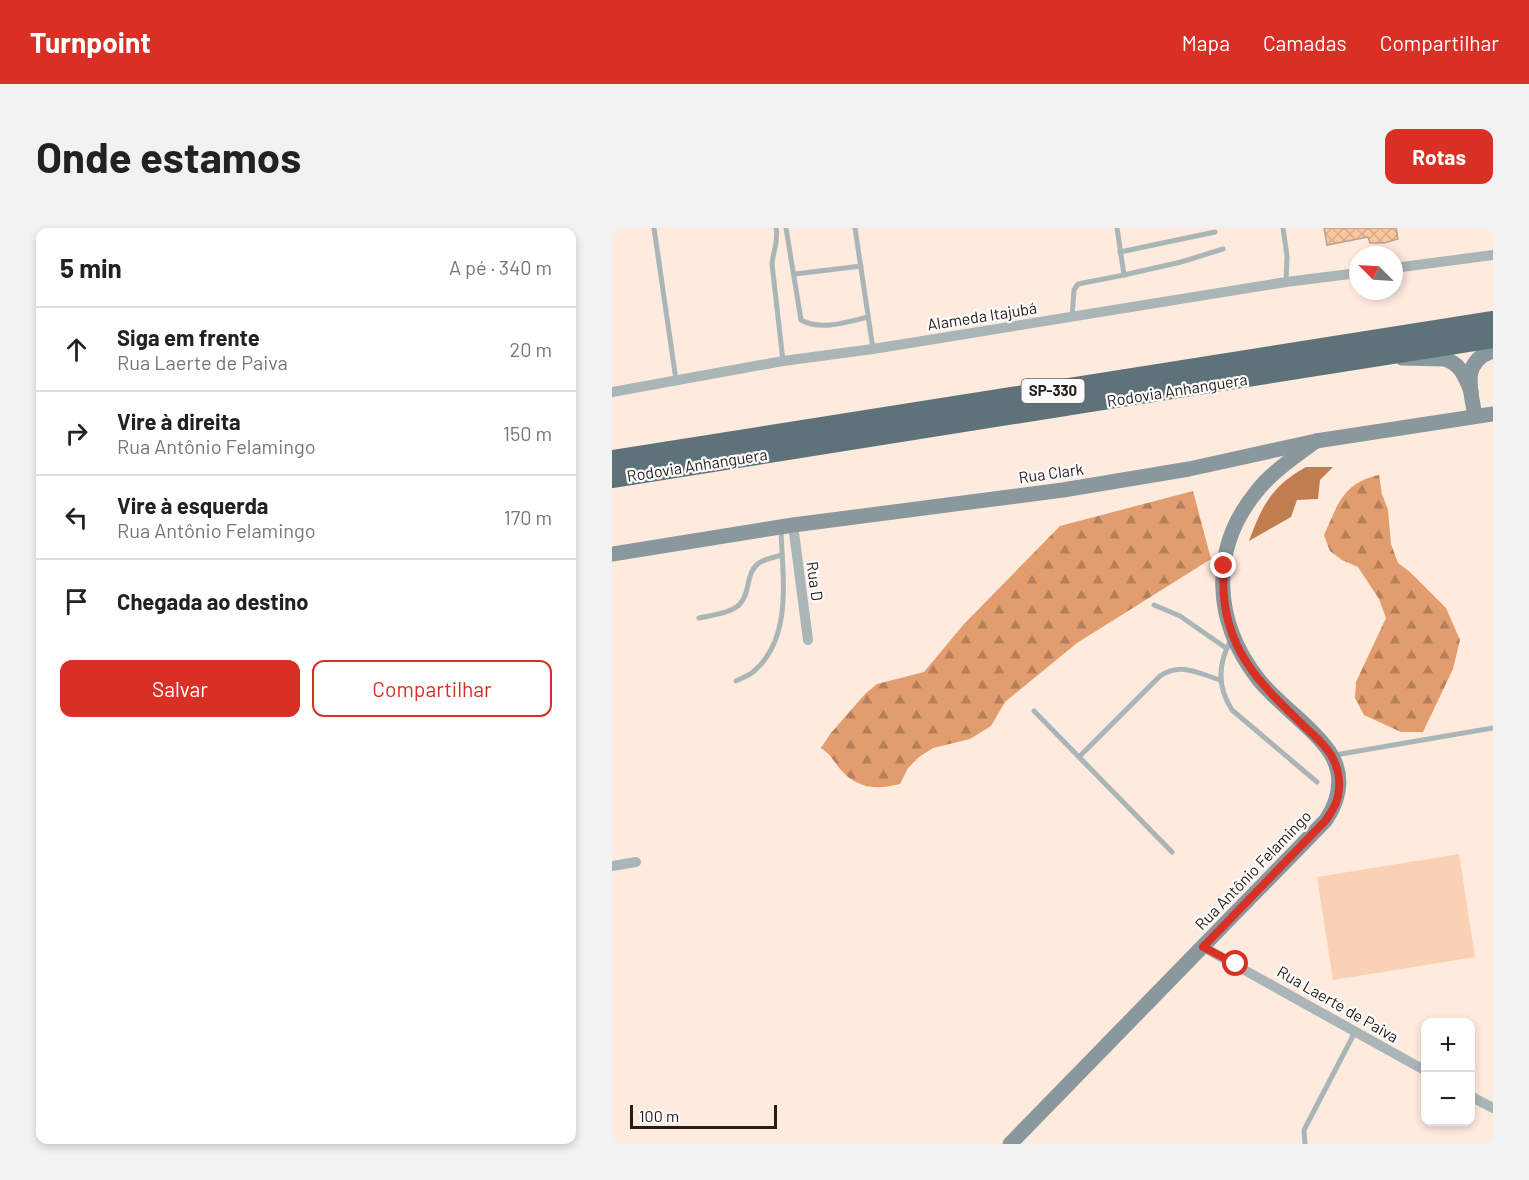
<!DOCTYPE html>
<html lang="pt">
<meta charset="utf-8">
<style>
body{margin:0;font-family:Barlow,sans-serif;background:#f2f2f2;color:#222}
.controls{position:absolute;right:18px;bottom:18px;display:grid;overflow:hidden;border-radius:12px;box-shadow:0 3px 9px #0003}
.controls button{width:54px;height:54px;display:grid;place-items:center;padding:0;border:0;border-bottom:2px solid #e0e0e0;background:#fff;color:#222;font:30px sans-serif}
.compass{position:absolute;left:737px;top:18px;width:54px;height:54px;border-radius:50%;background:#fff;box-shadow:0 3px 9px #0003;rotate:294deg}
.scale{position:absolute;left:18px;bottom:15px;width:147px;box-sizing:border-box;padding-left:6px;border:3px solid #241d18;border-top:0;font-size:16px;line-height:21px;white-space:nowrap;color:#241d18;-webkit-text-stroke:4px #fcfcfc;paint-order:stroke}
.stop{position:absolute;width:18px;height:18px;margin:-14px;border:4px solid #d93025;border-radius:50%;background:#fff}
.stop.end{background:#d93025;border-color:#fff;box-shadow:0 2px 6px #0008}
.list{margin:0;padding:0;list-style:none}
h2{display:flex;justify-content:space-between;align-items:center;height:78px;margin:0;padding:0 24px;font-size:26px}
h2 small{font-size:20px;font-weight:400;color:#767676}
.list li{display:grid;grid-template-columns:39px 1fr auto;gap:18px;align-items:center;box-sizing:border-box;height:84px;padding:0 24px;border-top:2px solid #e0e0e0}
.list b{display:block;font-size:22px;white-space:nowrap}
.list p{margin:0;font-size:20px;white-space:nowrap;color:#767676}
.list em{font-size:20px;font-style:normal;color:#767676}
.actions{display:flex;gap:12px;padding:18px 24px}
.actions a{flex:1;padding:14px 0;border:2px solid #d93025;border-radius:12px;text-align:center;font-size:21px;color:#d93025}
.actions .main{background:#d93025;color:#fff}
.icon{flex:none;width:33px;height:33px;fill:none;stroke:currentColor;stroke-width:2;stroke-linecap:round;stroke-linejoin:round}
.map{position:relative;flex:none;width:881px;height:916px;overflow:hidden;border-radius:12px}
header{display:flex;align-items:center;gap:36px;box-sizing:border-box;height:84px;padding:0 30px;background:#d93025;color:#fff}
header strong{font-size:28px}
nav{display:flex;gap:33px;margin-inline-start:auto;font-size:21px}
.intro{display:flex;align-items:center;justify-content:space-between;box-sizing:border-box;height:144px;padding:0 36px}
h1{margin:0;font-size:42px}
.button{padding:15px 27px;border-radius:12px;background:#d93025;color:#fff;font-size:21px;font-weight:700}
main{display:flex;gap:36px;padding:0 36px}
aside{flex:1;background:#fff;border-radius:12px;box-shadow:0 3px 9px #0003}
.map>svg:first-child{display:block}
.forest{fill:url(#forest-firs)}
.pitch{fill:#fbd1b5}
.water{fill:#c07e50}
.building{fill:url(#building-cross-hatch);stroke:#b5a296;stroke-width:1.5}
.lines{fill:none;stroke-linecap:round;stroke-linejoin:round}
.lane{stroke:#aab5b8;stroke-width:5}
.street{stroke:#aab5b8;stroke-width:10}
.secondary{stroke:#89989d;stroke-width:15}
.highway{stroke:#5d7279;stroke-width:20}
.route{stroke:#d93025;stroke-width:8}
.labels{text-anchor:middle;stroke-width:4.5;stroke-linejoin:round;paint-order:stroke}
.shield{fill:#fcfcfc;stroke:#65605c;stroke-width:1.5}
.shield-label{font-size:15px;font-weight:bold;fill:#241d18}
.street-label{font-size:16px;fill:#241d18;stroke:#fcfcfc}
</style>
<header>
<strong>Turnpoint</strong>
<nav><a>Mapa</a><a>Camadas</a><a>Compartilhar</a></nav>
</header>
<div class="intro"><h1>Onde estamos</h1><a class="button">Rotas</a></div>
<main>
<aside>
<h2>5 min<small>A pé · 340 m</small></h2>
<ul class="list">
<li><svg class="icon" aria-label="ahead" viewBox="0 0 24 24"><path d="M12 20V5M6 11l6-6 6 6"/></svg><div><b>Siga em frente</b><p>Rua Laerte de Paiva</p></div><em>20 m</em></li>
<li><svg class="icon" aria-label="right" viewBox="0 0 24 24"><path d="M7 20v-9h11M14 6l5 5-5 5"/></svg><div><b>Vire à direita</b><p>Rua Antônio Felamingo</p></div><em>150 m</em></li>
<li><svg class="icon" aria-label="left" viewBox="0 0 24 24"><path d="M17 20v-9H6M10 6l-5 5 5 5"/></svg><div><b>Vire à esquerda</b><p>Rua Antônio Felamingo</p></div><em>170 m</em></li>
<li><svg class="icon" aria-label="arrive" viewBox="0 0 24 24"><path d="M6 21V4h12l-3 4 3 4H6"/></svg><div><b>Chegada ao destino</b></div></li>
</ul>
<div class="actions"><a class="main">Salvar</a><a>Compartilhar</a></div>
</aside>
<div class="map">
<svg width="881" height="916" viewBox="0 0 881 916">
<defs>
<pattern id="forest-firs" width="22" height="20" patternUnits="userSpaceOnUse" patternTransform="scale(1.5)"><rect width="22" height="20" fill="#e19d6e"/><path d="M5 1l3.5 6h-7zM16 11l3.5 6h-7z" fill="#b67f59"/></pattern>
<pattern id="building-cross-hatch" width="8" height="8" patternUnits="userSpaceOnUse" patternTransform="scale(1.5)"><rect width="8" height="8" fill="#fec59f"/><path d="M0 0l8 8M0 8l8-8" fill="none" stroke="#daa988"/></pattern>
</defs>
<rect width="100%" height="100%" fill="#ffeade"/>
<g class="forest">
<path d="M767,247L770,266L776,282L779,316L786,335L798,344L834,380L848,412L841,441L811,504H789L752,487L743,470L744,454L774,390L767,371L746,339L730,332L718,323L712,307C726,277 730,255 767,247Z"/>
<path d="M581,263L599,331L465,415L393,474L379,498L358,511L321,520L307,529L296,540L288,556C265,562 245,561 228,541C222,533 218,526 209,520L219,505L253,466L265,456L312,444L352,396L448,298Z"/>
</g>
<polygon class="pitch" points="847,626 863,729 721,752 705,649"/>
<path class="water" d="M694,239H721L708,252L706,271L685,272L679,289L637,313C650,277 660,258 694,239Z"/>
<polygon class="building" points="712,0 784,0 786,11 772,15 758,15 756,9 715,17"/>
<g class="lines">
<g class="lane">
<polyline points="42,0 64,152"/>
<path d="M164,0C167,13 161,23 160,36L171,133"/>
<path d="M174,0L189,92C209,103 235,94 256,89"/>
<polyline points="243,0 261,121"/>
<polyline points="671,0 675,28 674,54"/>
<polyline points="508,24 603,4"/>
<polyline points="183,46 249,38"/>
<polyline points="512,47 569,34 611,21"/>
<polyline points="460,89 462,62 466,56 512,47 505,0"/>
<polyline points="542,377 568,388 614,420"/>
<path d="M87,390C100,387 116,386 127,377C139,366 133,344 147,335C153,331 163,329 170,327"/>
<path d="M620,410C606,434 605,459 620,482L705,554"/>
<path d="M124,453C130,450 136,448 141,444C182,410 170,347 169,301"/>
<polyline points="422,483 467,529"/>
<polyline points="723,527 881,500"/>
<path d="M560,624L467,529L548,448C569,434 586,445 608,452"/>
<polyline points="693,916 692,902 743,804"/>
</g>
<g class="street">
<polyline points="782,40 881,27"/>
<polyline points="0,164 171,133 261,121 674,54 746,45"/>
<polyline points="181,297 196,412"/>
<polyline points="0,638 24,634"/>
<polyline points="591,719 814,843"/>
<polyline points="858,868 881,880"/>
</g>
<g class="secondary">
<path d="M790,130L833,131C849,136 853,149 859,163"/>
<path d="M863,188C859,163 848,133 881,123"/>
<polyline points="0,326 181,297 451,262 577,241 704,213 881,186"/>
<path d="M398,916L714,592C727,572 732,550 720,528C705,502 667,477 647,452C601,394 597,321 645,263C661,243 684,228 704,213"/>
</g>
<g class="highway">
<polyline points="0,232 881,93"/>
<polyline points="0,250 881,110"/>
</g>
</g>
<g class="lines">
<path class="route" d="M612,338C609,373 615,405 635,435C651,460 674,480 694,500C703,508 713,517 719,527C726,539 729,554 726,567C725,577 719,584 714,592L591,719L624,736"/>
</g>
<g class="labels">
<rect class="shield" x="409.5" y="151" width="63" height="24" rx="4.5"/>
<g class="shield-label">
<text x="441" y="168">SP-330</text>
</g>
<g class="street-label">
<text transform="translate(370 88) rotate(-9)" y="6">Alameda Itajubá</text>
<text transform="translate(565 162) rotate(-9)" y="6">Rodovia Anhanguera</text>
<text transform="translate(85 237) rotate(-9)" y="6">Rodovia Anhanguera</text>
<text transform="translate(439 245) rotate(-8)" y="6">Rua Clark</text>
<text transform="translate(203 353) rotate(82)" y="6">Rua D</text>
<text transform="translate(641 642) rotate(-46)" y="6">Rua Antônio Felamingo</text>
<text transform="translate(726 776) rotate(30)" y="6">Rua Laerte de Paiva</text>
</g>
</g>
</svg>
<div class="controls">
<button>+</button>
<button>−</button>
</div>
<svg class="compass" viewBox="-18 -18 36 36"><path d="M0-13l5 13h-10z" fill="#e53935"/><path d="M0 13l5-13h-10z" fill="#767676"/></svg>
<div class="scale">100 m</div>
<div class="stop" style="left:624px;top:736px"></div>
<div class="stop end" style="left:612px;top:338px"></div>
</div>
</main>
